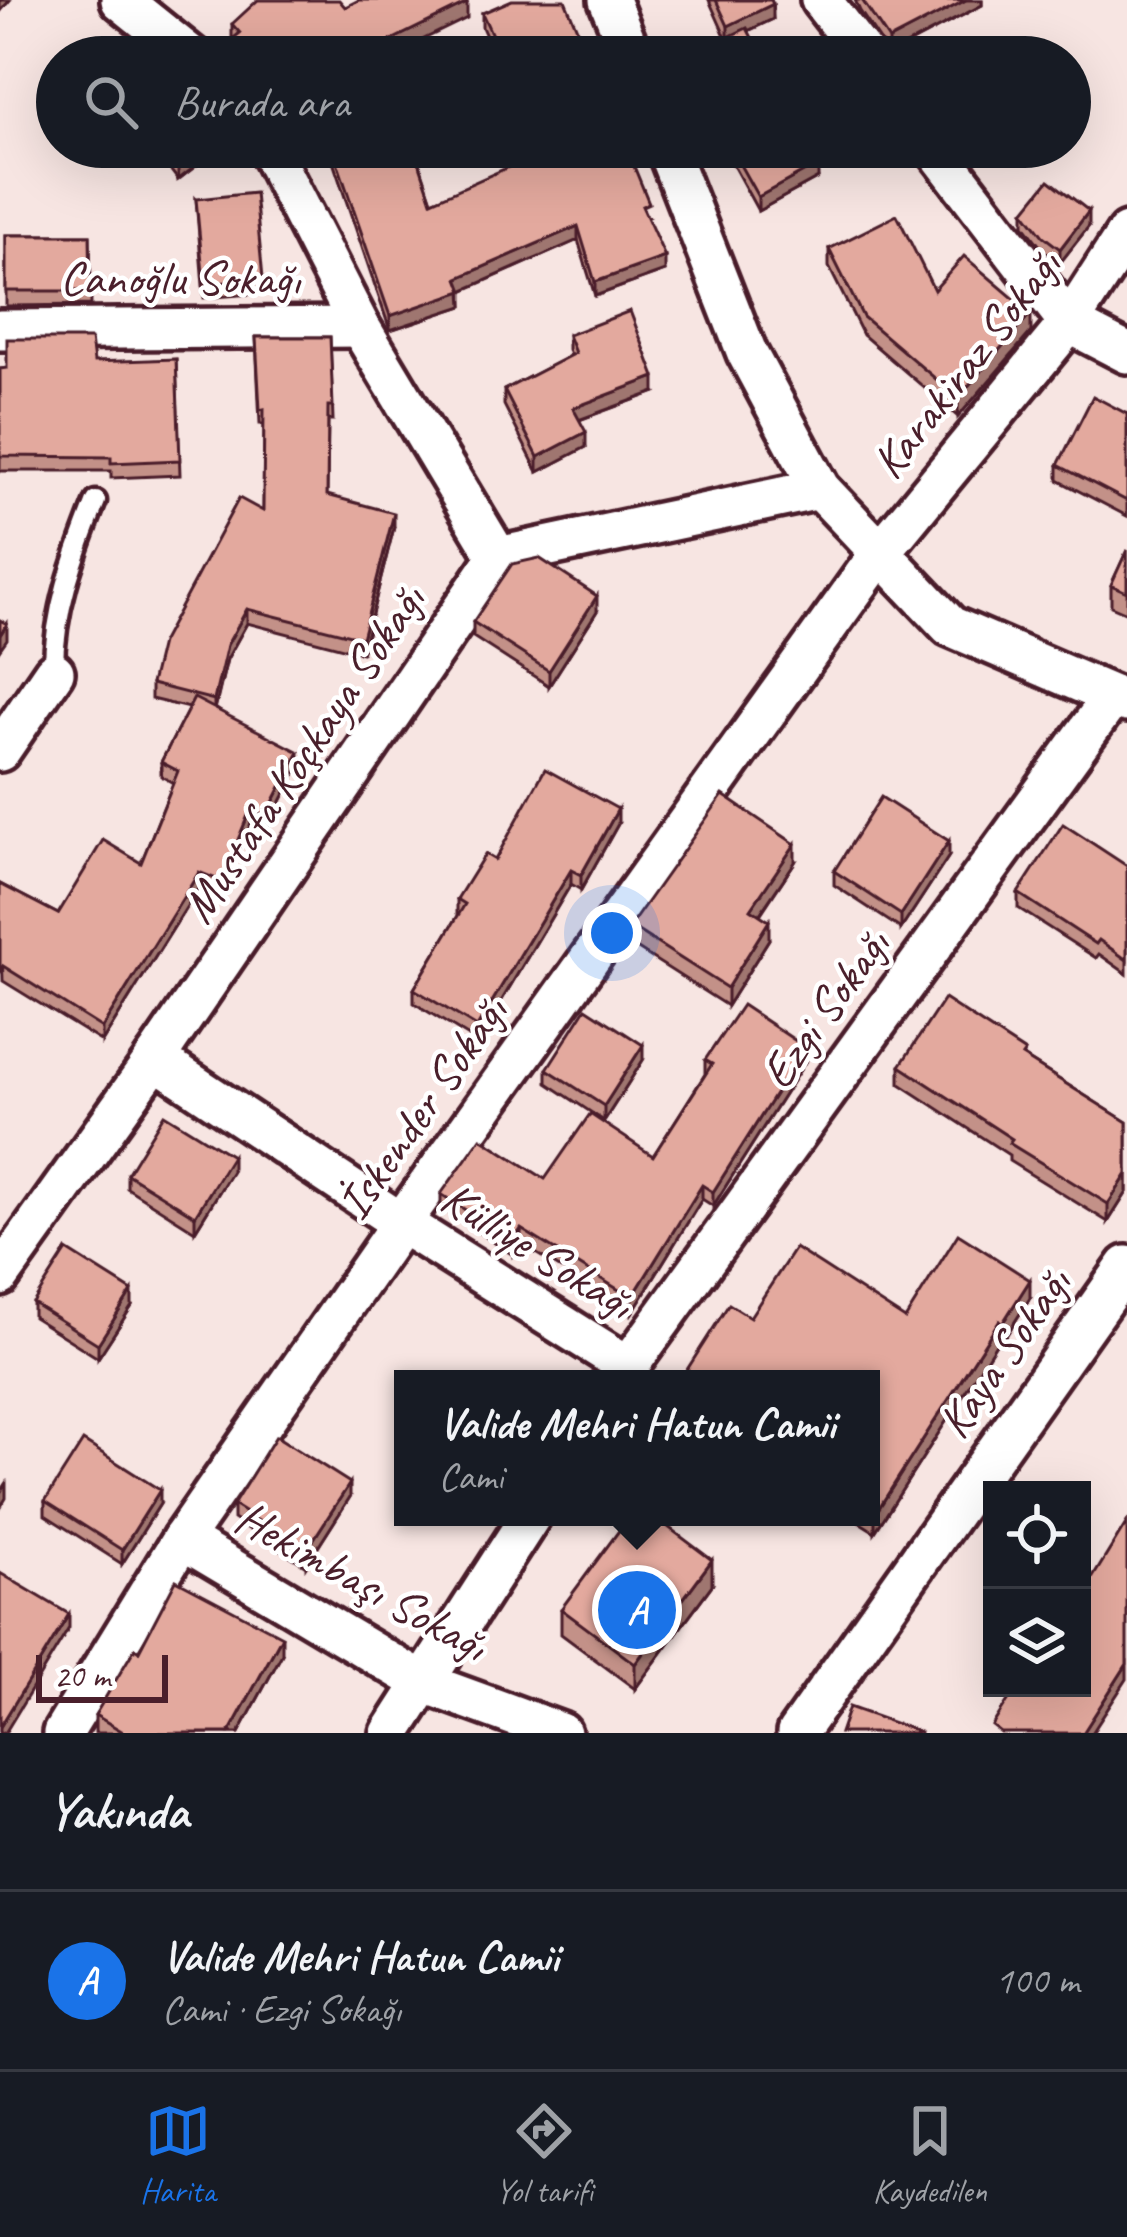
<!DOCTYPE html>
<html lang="tr">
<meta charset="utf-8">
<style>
body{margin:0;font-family:Caveat,sans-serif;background:#20242c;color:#f1f3f6}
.controls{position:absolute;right:36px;bottom:36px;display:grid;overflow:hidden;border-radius:0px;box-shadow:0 12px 48px #0002}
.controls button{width:108px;height:108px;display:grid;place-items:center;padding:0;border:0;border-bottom:3px solid #363941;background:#171b24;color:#f1f3f6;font:60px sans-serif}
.scale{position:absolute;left:36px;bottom:30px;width:132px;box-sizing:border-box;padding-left:12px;border:6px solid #4a1f2b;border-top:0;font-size:33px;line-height:42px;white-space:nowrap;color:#4a1f2b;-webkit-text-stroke:9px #fff;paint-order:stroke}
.you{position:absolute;left:612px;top:933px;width:42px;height:42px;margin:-30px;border:9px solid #fff;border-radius:50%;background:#1a73e8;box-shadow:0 0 0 18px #1a73e833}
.badge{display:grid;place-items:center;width:78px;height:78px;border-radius:50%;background:#1a73e8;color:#fff;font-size:39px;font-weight:700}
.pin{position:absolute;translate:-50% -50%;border:6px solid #fff;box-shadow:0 3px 12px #0006}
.popup{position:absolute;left:394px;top:1370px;width:486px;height:156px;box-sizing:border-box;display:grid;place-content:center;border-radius:0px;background:#171b24;filter:drop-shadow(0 3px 9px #0005);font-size:39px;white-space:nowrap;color:#9ea1a6}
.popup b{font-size:45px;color:#f1f3f6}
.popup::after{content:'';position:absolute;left:50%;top:100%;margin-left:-24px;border:24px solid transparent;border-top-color:#171b24}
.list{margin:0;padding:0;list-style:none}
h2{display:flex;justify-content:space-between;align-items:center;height:156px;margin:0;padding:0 48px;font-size:51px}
h2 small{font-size:39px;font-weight:400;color:#9ea1a6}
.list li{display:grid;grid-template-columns:78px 1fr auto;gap:36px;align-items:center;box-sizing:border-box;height:180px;padding:0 48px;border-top:3px solid #363941}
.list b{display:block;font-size:45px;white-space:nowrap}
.list p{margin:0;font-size:39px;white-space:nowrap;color:#9ea1a6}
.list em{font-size:39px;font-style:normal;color:#9ea1a6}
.icon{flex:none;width:66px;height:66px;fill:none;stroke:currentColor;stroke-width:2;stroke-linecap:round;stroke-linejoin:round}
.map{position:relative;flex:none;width:1127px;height:1733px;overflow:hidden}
.search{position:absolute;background:#171b24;box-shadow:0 12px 48px #0002;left:36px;right:36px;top:36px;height:132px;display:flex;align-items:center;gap:30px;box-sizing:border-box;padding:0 42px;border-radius:66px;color:#9ea1a6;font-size:45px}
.sheet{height:336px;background:#171b24}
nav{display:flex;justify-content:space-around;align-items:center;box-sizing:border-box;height:168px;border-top:3px solid #363941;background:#171b24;font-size:33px;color:#9ea1a6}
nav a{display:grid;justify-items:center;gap:6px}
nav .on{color:#1a73e8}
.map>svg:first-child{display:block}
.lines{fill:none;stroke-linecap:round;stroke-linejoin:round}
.lane-casing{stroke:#4a1f2b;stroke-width:27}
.street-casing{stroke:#4a1f2b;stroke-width:48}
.lane{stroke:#fff;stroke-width:18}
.street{stroke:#fff;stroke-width:39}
.wall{fill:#c39188;stroke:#4a1f2b;stroke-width:3}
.shaded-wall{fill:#9f766f;stroke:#4a1f2b;stroke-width:3}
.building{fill:#e3a99e;stroke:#4a1f2b;stroke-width:3}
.labels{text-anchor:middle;stroke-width:9;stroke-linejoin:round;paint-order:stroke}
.street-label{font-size:48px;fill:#4a1f2b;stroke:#fff}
</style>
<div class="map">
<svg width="1127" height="1733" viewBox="0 0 1127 1733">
<rect width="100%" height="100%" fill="#f7e5e2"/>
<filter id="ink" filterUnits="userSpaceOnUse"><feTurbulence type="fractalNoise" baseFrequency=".00833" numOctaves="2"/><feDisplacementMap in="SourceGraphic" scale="24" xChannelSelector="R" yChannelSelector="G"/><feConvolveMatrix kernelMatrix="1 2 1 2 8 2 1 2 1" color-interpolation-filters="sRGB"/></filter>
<g filter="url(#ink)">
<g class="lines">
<defs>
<path id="lane" d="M54,672C53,612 74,557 96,501"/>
<g id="street">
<polyline points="121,0 192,57"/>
<polyline points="609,0 632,57"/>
<polyline points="821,0 865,57"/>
<polyline points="268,147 360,327 498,557"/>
<polyline points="666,147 747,353 820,489 950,626 1127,702"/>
<polyline points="934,147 1069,323 1127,353"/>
<polyline points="0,330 360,327"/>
<polyline points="0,751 54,672"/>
<polyline points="155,1059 401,1223 628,1366"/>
<polyline points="0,1276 155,1059 498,557 820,489"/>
<polyline points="619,1379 1113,696"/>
<polyline points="182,1539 422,1682 561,1733"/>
<polyline points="63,1733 182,1539 401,1223 880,553 1069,323 1127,233"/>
<polyline points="391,1733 530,1517"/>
<polyline points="797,1733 1127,1266"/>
</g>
</defs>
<use href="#lane" class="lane-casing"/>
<use href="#street" class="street-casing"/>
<use href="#lane" class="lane"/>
<use href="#street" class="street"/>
</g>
<g class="wall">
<polygon points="709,0 771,0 773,19 748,31 726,38"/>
<polygon points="855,0 982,0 982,5 889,54 860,11"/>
<polygon points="345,7 467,18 232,38 232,24"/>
<polygon points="482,13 580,51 565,57 495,57 482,27"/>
<polygon points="153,147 220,147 178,180"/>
<polygon points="328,147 414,147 432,201 540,159 649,217 647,218 665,271 595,296 578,240 463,291 463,306 390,330"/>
<polygon points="723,147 809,147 818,178 758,211"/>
<polygon points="964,147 986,147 973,159"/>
<polygon points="196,199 263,279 263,293 204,298"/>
<polygon points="1024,211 1089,226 1060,263 1043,250 1024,225"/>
<polygon points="6,235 90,235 91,305 6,306"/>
<polygon points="829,249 1031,332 958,417 863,335 829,267"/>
<polygon points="568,335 655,392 579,420 586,447 538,472 504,405 504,390 570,356 568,349"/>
<polygon points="256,337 330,337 333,420 328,420 327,495 394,527 362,653 247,623 227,659 215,708 299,766 266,831 251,823 221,896 199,887 102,1042 3,981 0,884 58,914 141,863 173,783 161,776 161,762 189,708 151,699 151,684 263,511 264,424 260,424"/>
<polygon points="176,359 180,475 111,478 111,471 0,471 0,369"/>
<polygon points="1127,414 1127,516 1058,480 1058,465"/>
<polygon points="1127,550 1127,613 1111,606 1111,585"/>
<polygon points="597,611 549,686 473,637 473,622"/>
<polygon points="618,824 581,890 571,884 477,1042 414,1003 414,989 459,914 457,913 457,899 495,860"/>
<polygon points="949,856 901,929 834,885 834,871"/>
<polygon points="795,862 760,915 769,939 727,1006 630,944 630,926"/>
<polygon points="1127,866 1127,974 1099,954 1096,958 1018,908 1018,893"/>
<polygon points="1025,1058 1127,1122 1127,1192 1108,1222 1009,1161 1009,1155 900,1084 900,1066"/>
<polygon points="643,1060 604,1121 547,1083 547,1069"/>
<polygon points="705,1060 805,1062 713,1206 702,1199 632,1313 521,1244 513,1255 441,1208 441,1194 545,1179 653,1156 705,1074"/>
<polygon points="232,1171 195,1231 127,1188 127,1174"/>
<polygon points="1030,1298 1002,1342 999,1339 875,1532 851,1517 871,1517 871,1379 681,1379 750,1317 905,1319"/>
<polygon points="33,1303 132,1306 98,1358 33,1317"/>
<polygon points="350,1497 306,1566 233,1519 233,1505"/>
<polygon points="45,1501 160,1504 122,1564 45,1515"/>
<polygon points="712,1585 635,1689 561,1634 561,1609"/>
<polygon points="139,1651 282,1654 239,1733 95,1733 95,1715"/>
</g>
<g class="shaded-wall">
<polygon points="0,0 10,0 0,12"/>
<polygon points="966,0 982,0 982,5 889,54 889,40"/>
<polygon points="467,3 467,18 387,57 363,57 363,54"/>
<polygon points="773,4 773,19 728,40 728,26"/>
<polygon points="580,36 580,51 565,57 531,57"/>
<polygon points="201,147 220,147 178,180 178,165"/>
<polygon points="973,147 986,147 973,159"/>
<polygon points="818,164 818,178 758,211 758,197"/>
<polygon points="1089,211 1089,226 1060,263 1060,249"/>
<polygon points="578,226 578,240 462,291 463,306 390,330 390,316 458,278"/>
<polygon points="665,257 665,271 595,296 595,282"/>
<polygon points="1031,313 1031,332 958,417 958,398"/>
<polygon points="655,377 655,392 573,422 573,408"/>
<polygon points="586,432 586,447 538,472 538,457"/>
<polygon points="394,513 394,527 362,653 362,638"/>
<polygon points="597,596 597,611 549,686 549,671"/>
<polygon points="247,609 247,623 227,659 214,714 214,700 227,645"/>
<polygon points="7,624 7,639 0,649 0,635"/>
<polygon points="299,752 299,766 266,831 266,816"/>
<polygon points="251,808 251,823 221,896 221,881"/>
<polygon points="618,809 618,824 581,890 581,875"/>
<polygon points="949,841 949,856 901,929 901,915"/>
<polygon points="795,844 795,862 751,927 751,909"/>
<polygon points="571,870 571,884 477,1042 477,1027"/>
<polygon points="199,872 199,887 102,1042 102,1028"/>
<polygon points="769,921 769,939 727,1006 727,988"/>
<polygon points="643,1045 643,1060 604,1121 604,1106"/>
<polygon points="805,1047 805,1062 713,1206 713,1192"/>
<polygon points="232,1156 232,1171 195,1231 195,1216"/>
<polygon points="1127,1174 1127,1192 1108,1222 1108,1204"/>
<polygon points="702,1185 702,1199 632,1313 632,1298"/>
<polygon points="521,1229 521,1244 513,1255 513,1241"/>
<polygon points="1030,1280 1030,1298 1002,1342 1002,1324"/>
<polygon points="132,1291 132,1306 98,1358 98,1344"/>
<polygon points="999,1321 999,1339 875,1532 875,1514"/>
<polygon points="350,1483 350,1497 306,1566 306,1551"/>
<polygon points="6,1484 6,1498 0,1508 0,1493"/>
<polygon points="160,1490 160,1504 122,1564 122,1550"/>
<polygon points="712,1560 712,1585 635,1689 635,1664"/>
<polygon points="69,1614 69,1628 5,1733 0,1733 0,1727"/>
<polygon points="282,1636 282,1654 239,1733 229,1733"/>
<polygon points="1127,1664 1127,1679 1092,1733 1083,1733"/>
</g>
<g class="building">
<polygon points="258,0 339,0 345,7 359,0 465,0 467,3 363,54 365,57 210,57 240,33 232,24"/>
<polygon points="512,0 565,0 580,36 531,57 502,57 482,13"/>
<polygon points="716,0 771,0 773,4 728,26"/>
<polygon points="862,0 966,0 889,40"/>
<polygon points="747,28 762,57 686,57"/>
<polygon points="164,147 201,147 178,165"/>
<polygon points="332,147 414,147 432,201 538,154 540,159 570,147 626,147 649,203 642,206 665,257 595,282 578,226 458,278 463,291 390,316"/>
<polygon points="730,147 809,147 818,164 758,197"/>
<polygon points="1049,180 1089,211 1060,249 1043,236 1024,211"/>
<polygon points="255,193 263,279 204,284 196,199"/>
<polygon points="897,215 934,290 964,256 1031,313 958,398 863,317 829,249"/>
<polygon points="6,235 90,235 91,291 6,291"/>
<polygon points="630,311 655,377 573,408 586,432 538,457 504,390 575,353 568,335"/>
<polygon points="256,337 330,337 333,406 328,406 327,495 394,513 362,638 247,609 227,645 214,700 151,684 161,643 239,498 263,511 264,409 260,410"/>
<polygon points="7,339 91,339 94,362 176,359 180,460 111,463 111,457 0,456 0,369 7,368"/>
<polygon points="1093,396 1127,414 1127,501 1058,465"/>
<polygon points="1127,550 1127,592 1111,585"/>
<polygon points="539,558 597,596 549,671 473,622 512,564"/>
<polygon points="0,620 7,624 0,635"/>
<polygon points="194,698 299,752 266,816 251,808 221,881 199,872 102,1028 3,966 0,973 0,884 58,914 103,840 141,863 178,771 161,762"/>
<polygon points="545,769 618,809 581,875 571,870 477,1027 414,989 465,904 457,899 485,854 495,860"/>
<polygon points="723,795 795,844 751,909 769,921 727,988 630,926"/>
<polygon points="881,797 949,841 901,915 834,871"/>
<polygon points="1063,824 1127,866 1127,960 1099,940 1096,944 1018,893"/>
<polygon points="944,999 1025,1052 1022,1056 1127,1122 1127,1174 1108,1204 1009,1143 1012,1139 900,1066"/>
<polygon points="742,1005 805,1047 713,1192 702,1185 632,1298 521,1229 513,1241 441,1194 481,1138 545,1179 590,1114 653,1156 712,1064 705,1060"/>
<polygon points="586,1008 643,1045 604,1106 547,1069"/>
<polygon points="164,1114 232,1156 195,1216 127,1174"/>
<polygon points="958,1234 1030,1280 1002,1324 999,1321 875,1514 871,1512 871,1379 681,1379 729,1304 750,1317 795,1248 905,1319"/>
<polygon points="67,1250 132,1291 98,1344 33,1303"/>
<polygon points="276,1436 350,1483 306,1551 233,1505"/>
<polygon points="83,1441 160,1490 122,1550 45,1501"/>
<polygon points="629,1517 655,1517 712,1560 635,1664 561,1609"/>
<polygon points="1127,1522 1127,1664 1083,1733 1001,1733 992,1726 1016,1688 1082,1688 1082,1595"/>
<polygon points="0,1573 69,1614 0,1727"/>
<polygon points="176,1580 282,1636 229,1733 125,1733 95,1715 135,1648 139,1651"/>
<polygon points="849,1707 920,1732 920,1733 840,1733"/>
</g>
</g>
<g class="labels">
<g class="street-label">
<text x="180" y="294">Canoğlu Sokağı</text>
<text transform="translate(965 363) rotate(-52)" y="17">Karakiraz Sokağı</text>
<text transform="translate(302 753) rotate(-56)" y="17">Mustafa Koçkaya Sokağı</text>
<text transform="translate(824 1008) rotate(-54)" y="17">Ezgi Sokağı</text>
<text transform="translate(421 1107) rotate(-55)" y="17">İskender Sokağı</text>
<text transform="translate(538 1249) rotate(32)" y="17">Külliye Sokağı</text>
<text transform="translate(1003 1352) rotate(-55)" y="17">Kaya Sokağı</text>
<text transform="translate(362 1580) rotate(29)" y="17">Hekimbaşı Sokağı</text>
</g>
</g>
</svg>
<div class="controls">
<button><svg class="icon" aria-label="locate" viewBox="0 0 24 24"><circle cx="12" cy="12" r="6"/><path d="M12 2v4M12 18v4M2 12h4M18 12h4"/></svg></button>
<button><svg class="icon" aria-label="layers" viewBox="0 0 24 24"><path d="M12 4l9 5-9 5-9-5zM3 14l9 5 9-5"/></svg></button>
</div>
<div class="scale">20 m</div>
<div class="you"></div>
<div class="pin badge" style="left:637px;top:1610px">A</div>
<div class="popup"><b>Valide Mehri Hatun Camii</b>Cami</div>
<div class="search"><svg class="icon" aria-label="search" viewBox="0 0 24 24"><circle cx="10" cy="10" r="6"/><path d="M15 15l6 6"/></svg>Burada ara</div>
</div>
<section class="sheet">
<h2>Yakında<small></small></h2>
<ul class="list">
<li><span class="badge">A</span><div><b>Valide Mehri Hatun Camii</b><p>Cami · Ezgi Sokağı</p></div><em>100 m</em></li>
</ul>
</section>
<nav>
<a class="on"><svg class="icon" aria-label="map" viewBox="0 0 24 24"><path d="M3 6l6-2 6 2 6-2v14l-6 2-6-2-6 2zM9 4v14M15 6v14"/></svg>Harita</a>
<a><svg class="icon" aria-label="directions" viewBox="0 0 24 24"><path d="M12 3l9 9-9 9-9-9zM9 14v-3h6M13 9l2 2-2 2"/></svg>Yol tarifi</a>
<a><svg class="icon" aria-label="saved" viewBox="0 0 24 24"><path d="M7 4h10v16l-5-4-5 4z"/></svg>Kaydedilen</a>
</nav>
